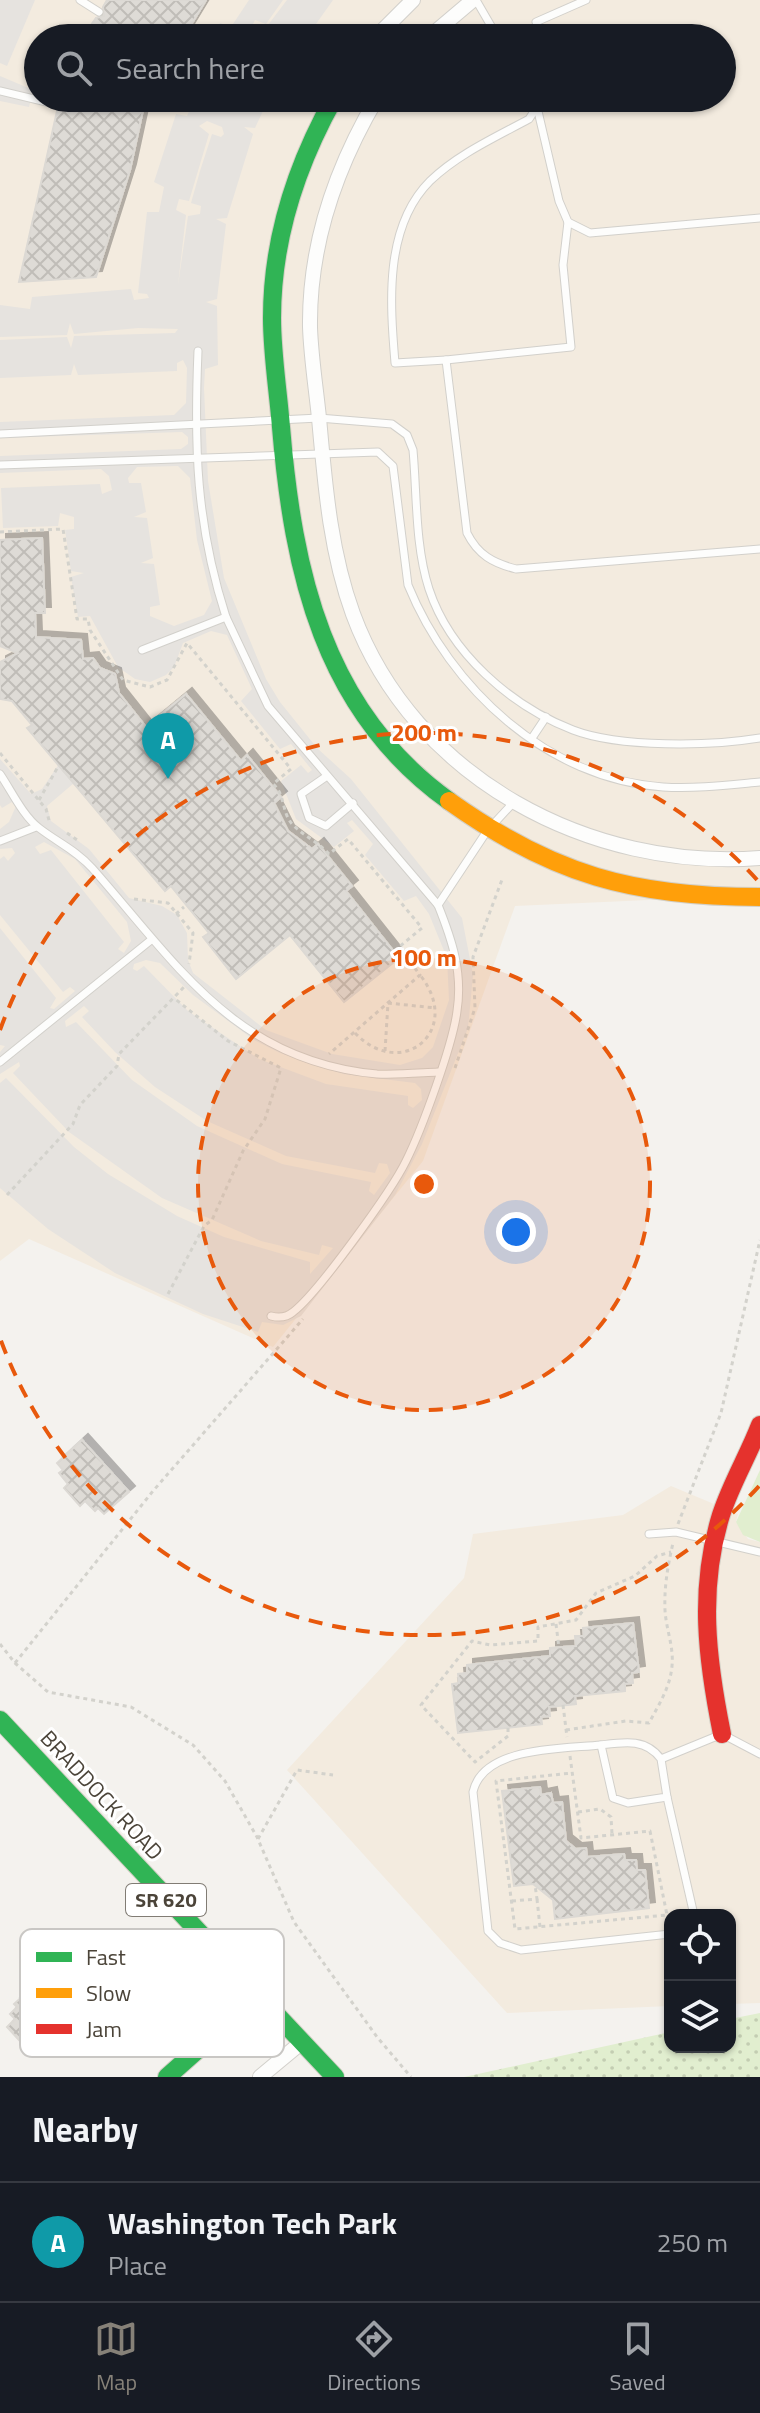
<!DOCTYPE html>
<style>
body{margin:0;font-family:"Titillium Web",sans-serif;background:#242831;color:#f1f3f6}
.controls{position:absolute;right:24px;bottom:24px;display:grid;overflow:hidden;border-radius:16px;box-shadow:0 2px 6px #0004}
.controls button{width:72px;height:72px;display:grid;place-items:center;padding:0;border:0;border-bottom:2px solid #363941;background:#171b24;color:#f1f3f6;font:40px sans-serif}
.you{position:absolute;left:516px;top:1232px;width:28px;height:28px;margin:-20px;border:6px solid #fff;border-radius:50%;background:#1a73e8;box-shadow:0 0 0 12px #1a73e833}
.badge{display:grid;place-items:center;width:52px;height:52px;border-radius:50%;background:#868178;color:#fff;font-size:26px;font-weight:700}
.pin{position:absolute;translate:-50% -66px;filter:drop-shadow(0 2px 4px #0008)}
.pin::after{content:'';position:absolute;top:42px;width:28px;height:24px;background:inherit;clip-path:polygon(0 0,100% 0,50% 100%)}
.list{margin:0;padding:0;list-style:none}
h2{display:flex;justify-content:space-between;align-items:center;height:104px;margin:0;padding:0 32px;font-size:34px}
h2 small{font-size:26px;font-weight:400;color:#9ea1a6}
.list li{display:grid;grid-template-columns:52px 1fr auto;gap:24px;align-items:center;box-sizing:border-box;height:120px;padding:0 32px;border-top:2px solid #363941}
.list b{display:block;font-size:30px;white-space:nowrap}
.list p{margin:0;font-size:26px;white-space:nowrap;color:#9ea1a6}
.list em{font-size:26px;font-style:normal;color:#9ea1a6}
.icon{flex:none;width:44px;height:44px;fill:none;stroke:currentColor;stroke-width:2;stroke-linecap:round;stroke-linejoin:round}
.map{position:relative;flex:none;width:760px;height:2077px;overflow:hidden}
.search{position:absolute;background:#171b24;box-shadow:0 2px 6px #0004;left:24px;right:24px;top:24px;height:88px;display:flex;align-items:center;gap:20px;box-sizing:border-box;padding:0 28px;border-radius:44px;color:#9ea1a6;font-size:30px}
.sheet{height:224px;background:#171b24}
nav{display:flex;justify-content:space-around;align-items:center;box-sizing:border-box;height:112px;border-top:2px solid #363941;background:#171b24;font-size:22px;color:#9ea1a6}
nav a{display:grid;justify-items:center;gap:4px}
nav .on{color:#868178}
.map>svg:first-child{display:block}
.commercial{fill:#f3ebdf;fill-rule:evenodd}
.grass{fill:#e1eecf}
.park{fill:url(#park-dots)}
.parking{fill:#e6e3df;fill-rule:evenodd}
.building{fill:url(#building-cross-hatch);stroke:#dcd9d4;stroke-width:2;filter:url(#shadow)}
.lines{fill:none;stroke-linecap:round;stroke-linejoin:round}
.lane-casing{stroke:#d2d0cb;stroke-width:9}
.street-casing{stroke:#d2d0cb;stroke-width:16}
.fast-casing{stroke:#d3cfc5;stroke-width:20}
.slow-casing{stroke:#d3cfc5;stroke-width:20}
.jam-casing{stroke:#d3cfc5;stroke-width:20}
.path{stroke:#d3d2cc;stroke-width:3;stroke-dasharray:4 4;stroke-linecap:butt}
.lane{stroke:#fdfdfc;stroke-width:7}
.street{stroke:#fdfdfc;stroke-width:14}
.fast{stroke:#30b455;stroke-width:18}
.slow{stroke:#ff9f0a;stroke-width:18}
.jam{stroke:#e5322d;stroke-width:18}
.ring{fill:none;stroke:#e8590c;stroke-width:4;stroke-dasharray:14 10}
.labels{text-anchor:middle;stroke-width:6;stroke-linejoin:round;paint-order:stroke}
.shield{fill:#fff;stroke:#817c74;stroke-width:2}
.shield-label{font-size:20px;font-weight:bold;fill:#4b4439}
.street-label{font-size:22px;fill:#4b4439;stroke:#fff}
.key{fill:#fff;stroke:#c9c7c4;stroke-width:2}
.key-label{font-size:22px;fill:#4b4439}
.centre{fill:#e8590c;stroke:#fff;stroke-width:4}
.ring-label{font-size:24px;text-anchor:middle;font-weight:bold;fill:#e8590c;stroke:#fff;stroke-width:6;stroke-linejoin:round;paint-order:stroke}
</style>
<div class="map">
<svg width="760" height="2077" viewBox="0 0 760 2077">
<defs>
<pattern id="park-dots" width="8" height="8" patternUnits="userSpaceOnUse" patternTransform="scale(2)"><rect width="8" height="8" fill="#e1eecf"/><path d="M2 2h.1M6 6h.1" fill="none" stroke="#c3cdb2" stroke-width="1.8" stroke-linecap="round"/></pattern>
<pattern id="building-cross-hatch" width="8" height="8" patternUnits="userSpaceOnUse" patternTransform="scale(2)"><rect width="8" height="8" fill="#dedbd6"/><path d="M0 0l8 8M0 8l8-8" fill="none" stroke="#c0bdb8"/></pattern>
<filter id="shadow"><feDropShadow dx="6" dy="-6" stdDeviation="0" flood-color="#0004"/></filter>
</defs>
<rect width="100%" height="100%" fill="#f4f2ee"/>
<g class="commercial">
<path d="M0,0H760V895L515,906L423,1161L273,1347L29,1239L0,1261ZM38,38H722V98H38Z"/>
<polygon points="671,1486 738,1514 736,1522 748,1539 760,1542 760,2003 730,2004 730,1915 670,1915 670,2006 507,2013 287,1770 464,1578 473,1534 623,1515"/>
</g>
<polygon class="grass" points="760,1470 760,1542 743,1535 736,1522"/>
<polygon class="park" points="760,2013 760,2077 464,2077 670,2032 670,2047 730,2047 730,2019"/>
<g class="parking">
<polygon points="0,0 35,0 7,66 0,63"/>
<polygon points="249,0 283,0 266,24 255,20 250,30 257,38 212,38 220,23 231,27"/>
<polygon points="287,0 333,0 306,38 273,38 276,32 268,25"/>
<polygon points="0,76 33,90 29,107 0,101"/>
<path d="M195,98H213L216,105L229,110L238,101L235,98H269L255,128L244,127L253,134L227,218L216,219L226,224L217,299L206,302L217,306L218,365L205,369L204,388L208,481L224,578L266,679L280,702L317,748L351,779L462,918L473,975L468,1028L422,1144L395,1195L301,1316L283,1325L262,1322L258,1332L203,1314L115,1273L48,1229L0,1188V1083L6,1078L74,1147L108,1174L177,1216L224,1237L310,1262V1274L333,1248L322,1245L319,1255L261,1241L162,1198L69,1132L13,1073L20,1066L19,1062L0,1074V1052L5,1046L0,1045V928L56,998L50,1008L54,1009L75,991L70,987L63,992L0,915V859L4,856L8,861L15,853L12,848L0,849V829L9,822L16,806L12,802L2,808L0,805V759L31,794L42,789L59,764L74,783L47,806L51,821L89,849L129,898L162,906L177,915L187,933L188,960L193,973L266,1030L332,1054L400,1065L422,1058L433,1047L449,1000L447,958L429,914L416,896L404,901L365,855L373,844L352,820L347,823L354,831L334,847L296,819L281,781L301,765L308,773L312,770L291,744L280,749L241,701L252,689L227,635L211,631L183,643L174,667L166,675L150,682L135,679L118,667L90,616L78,617L71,577L84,573L71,571L65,530L74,529V517L60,513L58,526L3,528L1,488L100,484L102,494L112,490L109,476L101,469L0,473V456L181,449L188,444V437L182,432L0,438V422L174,415L186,403L187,368L183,360L177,363V371L78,375L74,364L71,375L0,378V340L67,337L71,348L74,336L175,333L178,329L138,328L74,334L70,323L67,335L0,337V305L30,309L32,297L131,289L134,300L149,298L147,294L138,293L147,212H159L164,187L154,182L176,114L187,116ZM207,121L222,127L224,134L221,137L212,134L200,171L191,203L201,206L200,214L188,216L178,285L186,215L176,210L179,199L189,201L209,134L199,126ZM178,466L190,478L197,540L212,601L204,615L174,626L150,616V607L160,605L154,564L141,563L153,558L147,518L134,517L146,512L141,483H129L128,478L137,467ZM44,842L75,859L127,922L131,941L124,953L118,949L124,942L51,850L40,854L35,847ZM146,960L160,963L193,995L254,1040L280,1053L343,1074L415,1083L421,1089L422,1100L413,1108L408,1105V1096L326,1084L259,1059L188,1011L144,966L137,971L133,969L134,964ZM84,1006L89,1011L82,1017L115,1052L155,1087L207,1121L286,1156L375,1173L379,1163L387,1164L390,1173L374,1195L369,1191L371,1182L282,1164L197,1126L132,1080L76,1022L66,1027L65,1021Z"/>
</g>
<g class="building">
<polygon points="107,0 206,0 183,38 82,38 96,18 104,16 103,7"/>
<polygon points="60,98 101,98 143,110 130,170 96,277 19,282 57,111 65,106"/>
<polygon points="42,538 45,613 35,613 36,637 81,640 83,659 93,658 100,668 115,674 119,693 146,727 186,694 241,761 247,755 281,797 274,803 288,831 312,849 318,844 352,886 346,891 399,958 344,1002 290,935 236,979 203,937 209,933 171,886 165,891 130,850 27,728 32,725 12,701 0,699 0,662 18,653 0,646 0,540"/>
<polygon points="82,1440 129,1492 104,1514 98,1508 95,1511 85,1501 80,1506 64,1488 68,1484 59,1473 63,1470 57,1463"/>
<polygon points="633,1623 639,1672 632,1673 633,1683 625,1684 625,1691 575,1696 576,1704 549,1707 550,1716 541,1717 542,1724 458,1733 452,1684 459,1683 458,1674 467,1673 467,1665 550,1656 550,1648 576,1646 575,1636 584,1636 583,1628"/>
<polygon points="540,1787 541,1795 551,1793 553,1803 562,1802 566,1841 576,1849 586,1848 587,1857 624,1854 625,1860 636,1860 637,1870 645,1870 649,1908 555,1919 553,1900 533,1884 514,1886 502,1791"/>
<polygon points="33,1966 52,1987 60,1979 76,1996 63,2008 60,2004 19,2040 7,2027 15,2019 10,2014 17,2007 14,2004 34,1986 23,1975"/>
</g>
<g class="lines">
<defs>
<g id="lane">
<polyline points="80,0 99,12"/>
<polyline points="476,0 498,38"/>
<polyline points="536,22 586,0"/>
<polyline points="0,91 59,105"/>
<path d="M531,98L537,107L529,119C496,137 458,154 430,181C384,227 390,303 395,363L446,360L467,533C478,555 493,563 516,569L760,549"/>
<polyline points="537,107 559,201 568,222 590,233 760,218"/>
<polyline points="446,360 571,347 563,265 568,222"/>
<path d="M0,434L319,418L392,424L407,435L413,450C417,494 415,546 429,589C450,653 511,706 573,730C620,748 711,746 760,738"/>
<path d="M0,465L378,452L393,466L408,585C450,688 547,779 663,787C695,789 728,785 760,782"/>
<path d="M226,617L268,706L438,905C452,940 463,972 457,1011C453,1044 422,1129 406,1161C392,1190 318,1293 293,1312C286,1318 279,1318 271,1316"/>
<path d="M142,650L226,617C196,524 194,447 198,351"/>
<polyline points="532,738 546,717"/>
<path d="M0,774C11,790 23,816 39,828C57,842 76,850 92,868C177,964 235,1061 377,1074C397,1075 418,1073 438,1072"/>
<polyline points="327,776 301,794 309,818 326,826 353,803"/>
<polyline points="0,841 36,827"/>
<polyline points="438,905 487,831 513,803"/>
<polyline points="0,1062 151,940"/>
<polyline points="649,1534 676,1532 760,1552"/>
<path d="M601,1745C564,1749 483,1746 473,1792L488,1931L500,1943L521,1950L670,1934"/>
<path d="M661,1759C646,1738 624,1742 601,1745L613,1798L628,1803L667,1797L661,1759L722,1734L760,1754"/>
<polyline points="667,1797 694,1915"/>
</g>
<g id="street">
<polyline points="375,38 413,0"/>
<polyline points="428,38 473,0"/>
<path d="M377,98C335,169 309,244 310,327C311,357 316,388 319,418C325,484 330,551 353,614C414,779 591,871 760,858"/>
<polyline points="260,2077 302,2042"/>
</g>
<g id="fast">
<path d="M334,98C296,166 272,240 272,318C272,354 278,390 281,427C293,571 323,711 449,801"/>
<polyline points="0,1720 335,2077"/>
<polyline points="167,2077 258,1996"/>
</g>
<path id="slow" d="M449,801C553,875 634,897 760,897"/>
<path id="jam" d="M722,1734C707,1660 698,1589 721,1515C731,1484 748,1456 760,1425"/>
</defs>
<use href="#lane" class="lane-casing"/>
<use href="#street" class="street-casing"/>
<use href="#fast" class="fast-casing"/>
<use href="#slow" class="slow-casing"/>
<use href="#jam" class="jam-casing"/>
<g class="path">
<path d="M0,532L63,529L77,619H88L90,630L123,680L150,687L167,680L187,643L291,769L273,784C286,795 281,813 293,825C304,836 318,842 329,854L348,839L422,928L399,947L420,975L329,1054"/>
<polyline points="0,753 46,809 50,824"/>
<polyline points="39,800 59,765"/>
<polyline points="67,833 80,842"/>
<polyline points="134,899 168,903 193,933 189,964"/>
<polyline points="176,914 184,907"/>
<path d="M355,1033C402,1082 464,1030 420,975"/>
<polyline points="385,1051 388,1003 436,1008"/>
<polyline points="455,1068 475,1008 473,957 503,877"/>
<polyline points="7,1195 73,1124 80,1105 117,1066 119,1054 184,987"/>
<polyline points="168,1294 204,1226 212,1220 243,1151 265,1119 281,1068 228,1041 174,998"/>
<polyline points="678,1524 721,1413 760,1240"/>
<polyline points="556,1624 559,1648"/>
<polyline points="0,1644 15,1663 48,1692 131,1707 193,1745 225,1781 257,1837 294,1922 377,2037 411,2077"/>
<polyline points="15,1663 153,1491 303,1319"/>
<polyline points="563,1705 567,1737"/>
<polyline points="508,1728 508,1736 475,1762 421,1705 472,1641 490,1645 538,1641 538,1627 576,1620 596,1593 635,1576 657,1556 671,1552"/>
<path d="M566,1730L626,1721L649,1723C659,1704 670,1688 672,1666C674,1647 666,1629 665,1610C664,1586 668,1565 673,1543"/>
<polyline points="570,1756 581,1838 650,1831 667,1915 515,1929 496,1781 572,1773"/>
<polyline points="578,1812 600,1809 611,1817 612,1834"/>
<polyline points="258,1839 297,1770 333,1775"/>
<polyline points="537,1899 540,1927"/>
<polyline points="512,1901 537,1899 535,1885"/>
</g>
<use href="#lane" class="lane"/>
<use href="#street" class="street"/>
<use href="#fast" class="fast"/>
<use href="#slow" class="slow"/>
<use href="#jam" class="jam"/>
</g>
<circle cx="424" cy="1184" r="226" fill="#e8590c" fill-opacity=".12"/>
<g class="ring">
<circle cx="424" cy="1184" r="226"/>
<path d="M759 1486A451 451 0 0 1 0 1338M0 1030A451 451 0 0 1 759 882"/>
</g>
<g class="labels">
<rect class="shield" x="126" y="1884" width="80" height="32" rx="6"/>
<g class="shield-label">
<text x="166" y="1907">SR 620</text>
</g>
<g class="street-label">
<text transform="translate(102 1795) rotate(47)" y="8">BRADDOCK ROAD</text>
</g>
</g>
<rect x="20" y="1929" width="264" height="128" rx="12" class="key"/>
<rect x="36" y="1952" width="36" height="10" fill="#30b455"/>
<rect x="36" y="1988" width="36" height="10" fill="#ff9f0a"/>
<rect x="36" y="2024" width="36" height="10" fill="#e5322d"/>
<g class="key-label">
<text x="86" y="1965">Fast</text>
<text x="86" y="2001">Slow</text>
<text x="86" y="2037">Jam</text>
</g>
<circle cx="424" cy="1184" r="12" class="centre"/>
<g class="ring-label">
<text x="424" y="741">200 m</text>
<text x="424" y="966">100 m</text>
</g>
</svg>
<div class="controls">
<button><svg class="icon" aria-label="locate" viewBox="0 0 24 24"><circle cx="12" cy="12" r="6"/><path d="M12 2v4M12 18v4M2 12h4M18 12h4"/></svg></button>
<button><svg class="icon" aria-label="layers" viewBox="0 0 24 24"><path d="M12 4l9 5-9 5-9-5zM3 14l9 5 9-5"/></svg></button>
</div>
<div class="you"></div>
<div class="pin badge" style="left:168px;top:779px;background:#0f9aa8">A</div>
<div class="search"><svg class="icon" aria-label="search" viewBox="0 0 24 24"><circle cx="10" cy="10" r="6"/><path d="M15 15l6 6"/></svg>Search here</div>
</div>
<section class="sheet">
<h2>Nearby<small></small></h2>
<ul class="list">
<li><span class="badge" style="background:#0f9aa8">A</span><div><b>Washington Tech Park</b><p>Place</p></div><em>250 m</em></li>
</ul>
</section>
<nav>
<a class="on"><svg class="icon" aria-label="map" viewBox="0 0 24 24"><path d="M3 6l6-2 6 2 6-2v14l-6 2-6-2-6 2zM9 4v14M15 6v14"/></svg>Map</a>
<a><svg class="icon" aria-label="directions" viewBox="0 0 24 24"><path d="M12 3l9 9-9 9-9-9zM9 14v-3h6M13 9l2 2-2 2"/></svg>Directions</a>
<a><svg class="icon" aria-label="saved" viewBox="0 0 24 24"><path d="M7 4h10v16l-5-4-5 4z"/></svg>Saved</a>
</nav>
